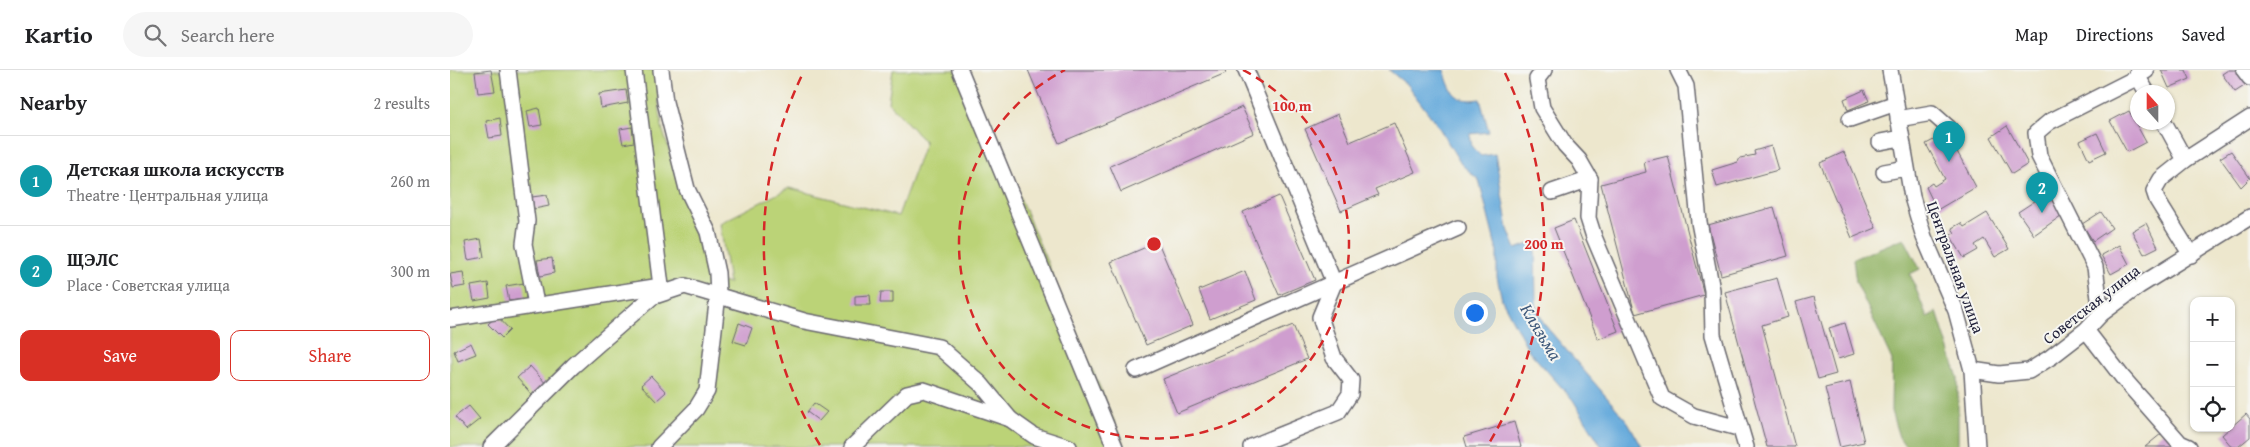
<!DOCTYPE html>
<meta charset="utf-8">
<style>
body{margin:0;font-family:"Gentium Book Plus",serif;background:#f6f6f6;color:#202124}
.controls{position:absolute;right:15px;bottom:15px;display:grid;overflow:hidden;border-radius:10px;box-shadow:0 1px 4px #0004}
.controls button{width:45px;height:45px;display:grid;place-items:center;padding:0;border:0;border-bottom:1px solid #e0e0e0;background:#fff;color:#202124;font:25px sans-serif}
.compass{position:absolute;left:1680px;top:15px;width:45px;height:45px;border-radius:50%;background:#fff;box-shadow:0 1px 4px #0004;rotate:339deg}
.you{position:absolute;left:1024px;top:242px;width:18px;height:18px;margin:-12px;border:4px solid #fff;border-radius:50%;background:#1a73e8;box-shadow:0 0 0 8px #1a73e833}
.badge{display:grid;place-items:center;width:32px;height:32px;border-radius:50%;background:#d93025;color:#fff;font-size:16px;font-weight:700}
.pin{position:absolute;translate:-50% -41px;filter:drop-shadow(0 1px 2px #0008)}
.pin::after{content:'';position:absolute;top:26px;width:18px;height:15px;background:inherit;clip-path:polygon(0 0,100% 0,50% 100%)}
.list{margin:0;padding:0;list-style:none}
h2{display:flex;justify-content:space-between;align-items:center;height:65px;margin:0;padding:0 20px;font-size:21px}
h2 small{font-size:16px;font-weight:400;color:#757577}
.list li{display:grid;grid-template-columns:32px 1fr auto;gap:15px;align-items:center;box-sizing:border-box;height:90px;padding:0 20px;border-top:1px solid #e0e0e0}
.list b{display:block;font-size:19px;white-space:nowrap}
.list p{margin:0;font-size:16px;white-space:nowrap;color:#757577}
.list em{font-size:16px;font-style:normal;color:#757577}
.actions{display:flex;gap:10px;padding:15px 20px}
.actions a{flex:1;padding:11px 0;border:1px solid #d93025;border-radius:10px;text-align:center;font-size:18px;color:#d93025}
.actions .main{background:#d93025;color:#fff}
.icon{flex:none;width:28px;height:28px;fill:none;stroke:currentColor;stroke-width:2;stroke-linecap:round;stroke-linejoin:round}
.map{position:relative;flex:none;width:1800px;height:377px;overflow:hidden}
header{display:flex;align-items:center;gap:30px;box-sizing:border-box;height:70px;padding:0 25px;background:#fff;border-bottom:1px solid #e0e0e0}
header strong{font-size:24px}
nav{display:flex;gap:28px;margin-inline-start:auto;font-size:18px}
.search{width:350px;height:45px;background:#f6f6f6;display:flex;align-items:center;gap:12px;box-sizing:border-box;padding:0 18px;border-radius:28px;color:#757577;font-size:19px}
main{display:flex}
aside{flex:1;background:#fff}
.map>svg:first-child{display:block}
.green{fill:#bbd377;stroke:#6e7a59}
.forest{fill:#94b568;stroke:#5b6c52}
.water{fill:#67abdc;stroke:#44668c}
.building{fill:#cf9ecf}
.lines{fill:none;stroke-linecap:round;stroke-linejoin:round}
.minor-casing{stroke:#69676e;stroke-width:18}
.minor{stroke:#fff;stroke-width:15}
.ring{fill:none;stroke:#d62828;stroke-width:2.5;stroke-dasharray:9 6}
.labels{text-anchor:middle;stroke-width:4;stroke-linejoin:round;paint-order:stroke}
.street-label{font-size:16px;fill:#22223b;stroke:#f6f6f2}
.water-label{font-size:18px;font-style:italic;fill:#3e597b;stroke:#f6f6f2}
.centre{fill:#d62828;stroke:#f6f6f2;stroke-width:2.5}
.ring-label{font-size:15px;text-anchor:middle;font-weight:bold;fill:#d62828;stroke:#f6f6f2;stroke-width:4;stroke-linejoin:round;paint-order:stroke}
</style>
<header>
<strong>Kartio</strong>
<div class="search"><svg class="icon" aria-label="search" viewBox="0 0 24 24"><circle cx="10" cy="10" r="6"/><path d="M15 15l6 6"/></svg>Search here</div>
<nav><a>Map</a><a>Directions</a><a>Saved</a></nav>
</header>
<main>
<aside>
<h2>Nearby<small>2 results</small></h2>
<ul class="list">
<li><span class="badge" style="background:#0f9aa8">1</span><div><b>Детская школа искусств</b><p>Theatre · Центральная улица</p></div><em>260 m</em></li>
<li><span class="badge" style="background:#0f9aa8">2</span><div><b>ЩЭЛС</b><p>Place · Советская улица</p></div><em>300 m</em></li>
</ul>
<div class="actions"><a class="main">Save</a><a>Share</a></div>
</aside>
<div class="map">
<svg width="1800" height="377" viewBox="0 0 1800 377">
<rect width="100%" height="100%" fill="#f6f6f2"/>
<filter id="ink" filterUnits="userSpaceOnUse"><feTurbulence type="fractalNoise" baseFrequency=".02" numOctaves="2"/><feDisplacementMap in="SourceGraphic" scale="10" xChannelSelector="R" yChannelSelector="G"/><feConvolveMatrix kernelMatrix="1 2 1 2 8 2 1 2 1" color-interpolation-filters="sRGB"/></filter>
<filter id="wash" filterUnits="userSpaceOnUse"><feTurbulence type="fractalNoise" baseFrequency=".0096" numOctaves="4" result="noise"/><feDisplacementMap in="SourceGraphic" scale="20" xChannelSelector="R" yChannelSelector="G"/><feGaussianBlur stdDeviation="1.12" result="paint"/><feColorMatrix in="noise" values="0 0 0 0 0 0 0 0 0 0 0 0 0 0 0 0 0 1.4 0 .05"/><feComposite in="paint" operator="in"/></filter>
<g filter="url(#wash)">
<rect width="100%" height="100%" fill="#ede7cd"/>
<polygon class="green" points="0,0 205,0 212,58 261,212 279,213 270,153 339,118 448,146 475,72 438,32 443,0 516,0 675,377 0,377"/>
<polygon class="forest" points="1454,168 1470,199 1460,204 1477,247 1487,242 1508,308 1508,377 1456,377 1449,367 1441,341 1442,290 1406,212 1403,189"/>
<path class="water" d="M939,0H994C1001,23 1005,33 1030,29L1039,62L1020,64L1022,77L1031,86L1045,84L1058,159L1066,179L1085,172L1086,236L1094,254L1178,352L1192,377H1152L1123,330L1079,281L1052,230L1047,207V181L1029,110L1011,94L988,56L957,15Z"/>
<g id="blocks">
<g class="building">
<polygon points="41,0 45,21 28,23 25,2"/>
<polygon points="578,0 775,0 776,3 609,73"/>
<polygon points="1711,0 1736,0 1740,9 1719,18"/>
<polygon points="1778,0 1790,0 1799,13 1785,22 1772,4"/>
<polygon points="176,20 178,33 151,38 149,24"/>
<polygon points="1414,20 1419,31 1398,40 1394,29"/>
<polygon points="792,37 804,63 671,122 660,96"/>
<polygon points="89,38 92,55 80,57 77,41"/>
<polygon points="1679,41 1696,72 1677,82 1660,51"/>
<polygon points="888,44 900,72 944,53 965,102 925,119 928,125 891,141 855,59"/>
<polygon points="50,48 52,66 39,68 36,51"/>
<polygon points="1557,56 1578,94 1562,104 1541,67"/>
<polygon points="182,57 184,72 173,74 170,59"/>
<polygon points="1501,61 1505,70 1502,72 1526,117 1487,140 1476,117 1482,113 1484,116 1495,109 1476,74"/>
<polygon points="1647,63 1656,82 1639,90 1630,71"/>
<polygon points="1321,76 1328,100 1267,117 1262,100 1288,92 1290,88 1305,85 1304,81"/>
<polygon points="1781,81 1800,108 1791,117 1770,88"/>
<polygon points="1394,82 1426,158 1402,168 1370,93"/>
<polygon points="1218,86 1254,225 1185,244 1151,114 1196,102 1194,92"/>
<polygon points="1600,121 1615,143 1584,165 1568,142"/>
<polygon points="97,125 99,136 84,139 82,127"/>
<polygon points="829,126 865,210 829,225 793,142"/>
<polygon points="1324,137 1338,186 1271,205 1258,155"/>
<polygon points="1651,142 1662,158 1643,171 1632,154"/>
<polygon points="1537,143 1559,179 1545,187 1534,169 1525,175 1528,180 1514,188 1500,165 1505,163 1502,158 1511,153 1514,157"/>
<polygon points="1124,150 1168,261 1148,269 1104,158"/>
<polygon points="1696,153 1708,177 1694,184 1682,161"/>
<polygon points="31,169 34,187 18,190 15,172"/>
<polygon points="708,172 743,255 696,275 661,192"/>
<polygon points="1669,175 1679,194 1661,204 1651,185"/>
<polygon points="102,188 104,203 90,206 87,190"/>
<polygon points="795,201 806,230 760,249 749,220"/>
<polygon points="13,202 15,216 3,218 0,204"/>
<polygon points="1327,208 1338,247 1312,255 1345,377 1317,377 1275,222"/>
<polygon points="38,213 40,228 24,231 21,216"/>
<polygon points="74,213 76,229 59,231 56,216"/>
<polygon points="431,222 443,222 443,233 430,233"/>
<polygon points="420,225 421,235 405,235 405,226"/>
<polygon points="1364,227 1386,304 1368,309 1346,232"/>
<polygon points="47,246 60,260 52,268 38,254"/>
<polygon points="289,253 302,258 296,275 283,271"/>
<polygon points="1395,253 1404,284 1388,289 1379,258"/>
<polygon points="843,255 857,289 727,343 713,309"/>
<polygon points="21,273 26,284 8,291 4,281"/>
<polygon points="80,296 98,316 85,328 67,308"/>
<polygon points="201,306 216,322 206,331 191,315"/>
<polygon points="1400,312 1414,372 1390,377 1375,318"/>
<polygon points="364,333 377,342 369,351 357,342"/>
<polygon points="19,336 30,349 16,360 5,347"/>
<polygon points="1796,344 1800,349 1800,367 1788,377 1782,377 1772,365"/>
<polygon points="1064,352 1071,377 1017,377 1014,367"/>
<polygon points="1717,359 1725,377 1695,377"/>
</g>
</g>
</g>
<g filter="url(#ink)">
<use href="#blocks" fill-opacity="0" stroke="#69676e" stroke-width="1"/>
<g class="lines">
<defs>
<g id="minor">
<polyline points="58,0 77,151 74,174 86,234"/>
<polyline points="510,0 665,377"/>
<polyline points="796,0 884,213 870,247 884,288 901,310 900,324 888,342 801,377"/>
<polyline points="1094,0 1087,9 1092,38 1115,75 1129,90 1140,109 1138,148 1144,167 1212,328 1244,346 1288,358"/>
<polyline points="1228,0 1236,16 1249,152 1262,220 1263,265 1296,377"/>
<polyline points="1440,0 1462,127 1474,167 1506,241 1522,300 1527,377"/>
<polyline points="1794,0 1800,8"/>
<polyline points="1696,1 1687,6 1697,22"/>
<polyline points="1400,49 1446,33"/>
<polyline points="1448,49 1482,43 1499,58"/>
<polyline points="1714,52 1735,90 1711,109 1704,121 1707,130 1741,185"/>
<polyline points="1430,72 1451,68"/>
<polyline points="1735,90 1800,48"/>
<polyline points="1434,102 1456,98"/>
<polyline points="1102,122 1140,109"/>
<polyline points="1651,244 1645,197 1589,86 1586,63 1599,52 1682,10 1687,6 1688,0"/>
<polyline points="0,249 211,216 184,0"/>
<polyline points="1636,260 1673,308 1730,373 1739,377"/>
<polyline points="686,300 1008,158"/>
<polyline points="1522,300 1549,304 1579,301 1601,287 1636,260 1651,244 1689,216 1800,147"/>
<polyline points="41,377 123,296 202,227 235,216 354,251 489,277 531,314 560,349"/>
<polyline points="209,377 246,339 257,321 268,224 267,203 258,162 237,119 215,32 211,0"/>
<polyline points="402,377 457,324 474,320 560,349 584,366 619,377"/>
</g>
</defs>
<use href="#minor" class="minor-casing"/>
<use href="#minor" class="minor"/>
</g>
</g>
<g class="ring">
<path d="M793 0A195 195 0 1 1 615 0"/>
<path d="M370 375A390 390 0 0 1 353 3M1055 3A390 390 0 0 1 1038 375"/>
</g>
<g class="labels">
<g class="street-label">
<text transform="translate(1506 197) rotate(70)" y="6">Центральная улица</text>
<text transform="translate(1641 234) rotate(-38)" y="6">Советская улица</text>
</g>
<g class="water-label">
<text transform="translate(1091 262) rotate(59)" y="6">Клязьма</text>
</g>
</g>
<circle cx="704" cy="174" r="8" class="centre"/>
<g class="ring-label">
<text x="842" y="41">100 m</text>
<text x="1094" y="179">200 m</text>
</g>
</svg>
<div class="controls">
<button>+</button>
<button>−</button>
<button><svg class="icon" aria-label="locate" viewBox="0 0 24 24"><circle cx="12" cy="12" r="6"/><path d="M12 2v4M12 18v4M2 12h4M18 12h4"/></svg></button>
</div>
<svg class="compass" viewBox="-18 -18 36 36"><path d="M0-13l5 13h-10z" fill="#e53935"/><path d="M0 13l5-13h-10z" fill="#757577"/></svg>
<div class="you"></div>
<div class="pin badge" style="left:1499px;top:92px;background:#0f9aa8">1</div>
<div class="pin badge" style="left:1592px;top:143px;background:#0f9aa8">2</div>
</div>
</main>
